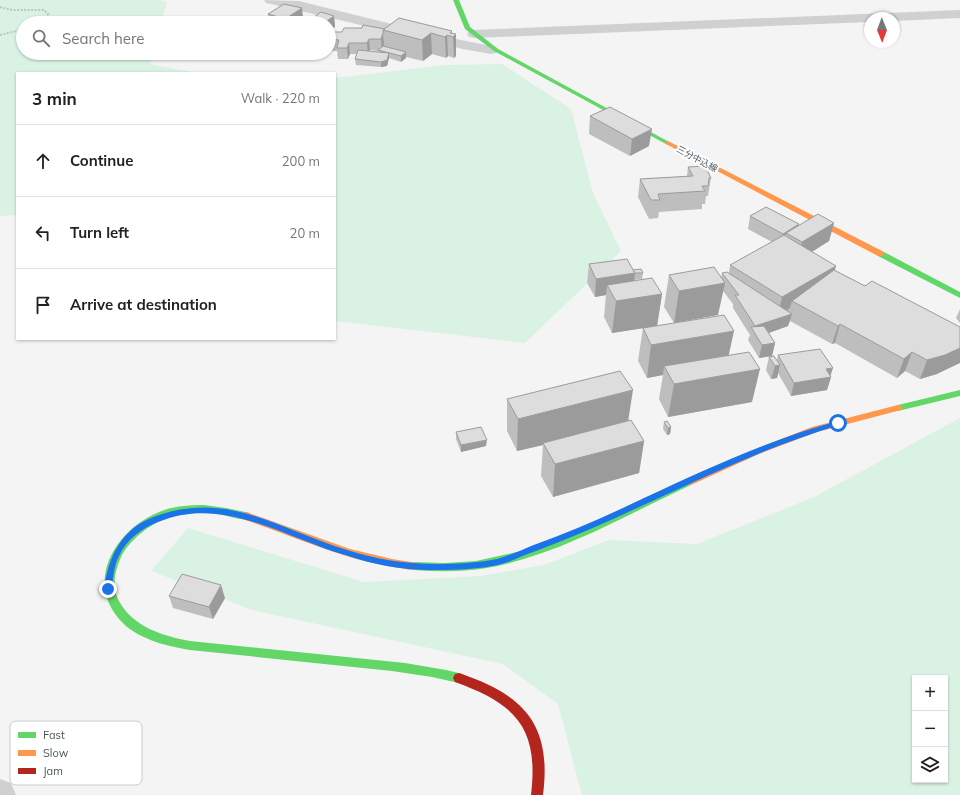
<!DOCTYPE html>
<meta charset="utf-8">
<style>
body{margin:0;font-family:Mulish,"Noto Sans JP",sans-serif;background:#f2f2f2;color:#222}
.controls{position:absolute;right:12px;bottom:12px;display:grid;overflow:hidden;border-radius:0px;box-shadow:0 1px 3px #0004}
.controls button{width:36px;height:36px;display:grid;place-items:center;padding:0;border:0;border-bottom:1px solid #e0e0e0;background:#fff;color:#222;font:20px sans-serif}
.compass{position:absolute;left:864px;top:12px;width:36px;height:36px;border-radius:50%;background:#fff;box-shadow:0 1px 3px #0004;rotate:179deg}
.stop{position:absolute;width:12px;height:12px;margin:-9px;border:3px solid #1a73e8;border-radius:50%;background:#fff}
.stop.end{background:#1a73e8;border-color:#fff;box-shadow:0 1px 4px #0008}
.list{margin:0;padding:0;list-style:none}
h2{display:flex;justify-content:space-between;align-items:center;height:52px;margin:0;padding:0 16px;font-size:17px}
h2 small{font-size:13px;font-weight:400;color:#767676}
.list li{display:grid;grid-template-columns:26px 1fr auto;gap:12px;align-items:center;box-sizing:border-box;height:72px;padding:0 16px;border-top:1px solid #e0e0e0}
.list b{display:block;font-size:15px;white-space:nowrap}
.list em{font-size:13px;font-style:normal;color:#767676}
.icon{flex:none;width:22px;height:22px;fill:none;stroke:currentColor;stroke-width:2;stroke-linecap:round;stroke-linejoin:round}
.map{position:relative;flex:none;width:960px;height:795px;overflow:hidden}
.search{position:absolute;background:#fff;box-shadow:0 1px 3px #0004;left:16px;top:16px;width:320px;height:44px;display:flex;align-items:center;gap:10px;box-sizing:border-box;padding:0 14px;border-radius:22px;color:#767676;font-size:15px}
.panel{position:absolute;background:#fff;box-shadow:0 1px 3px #0004;left:16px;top:72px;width:320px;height:268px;border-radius:0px}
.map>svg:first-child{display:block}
.green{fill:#d9f2e3;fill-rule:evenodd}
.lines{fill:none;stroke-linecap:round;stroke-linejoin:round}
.path{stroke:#bcc7c4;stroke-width:2;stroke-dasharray:2 1.5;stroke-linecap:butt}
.street{fill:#ced0d2;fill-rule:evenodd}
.fast{fill:#63d668;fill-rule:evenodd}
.slow{fill:#ff974d;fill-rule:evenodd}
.jam{fill:#b3261e;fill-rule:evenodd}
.wall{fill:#bebebf;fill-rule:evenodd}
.shaded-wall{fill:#9b9b9b}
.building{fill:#ddddde;stroke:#9b9b9b}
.route{fill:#1a73e8}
.labels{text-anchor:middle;stroke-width:4;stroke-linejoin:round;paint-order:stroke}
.far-street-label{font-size:9px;fill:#4a5661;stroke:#fff}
.key{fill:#fff;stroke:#c9ccd0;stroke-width:1}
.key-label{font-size:11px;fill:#4a5661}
</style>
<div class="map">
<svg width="960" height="795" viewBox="0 0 960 795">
<rect width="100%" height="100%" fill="#f4f4f4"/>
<g class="green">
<polygon points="0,0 159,0 167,2 161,23 23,23 23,53 153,53 150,64 197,73 17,73 17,215 0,216"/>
<polygon points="502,64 571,109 593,193 621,251 525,343 335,321 335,78 444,65"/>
<path d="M960,418V795H582L558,704L503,664L252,610L151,571L188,528L364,582L480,576L544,565L609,540L697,544L814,497ZM915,678H945V780H915Z"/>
</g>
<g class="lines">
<g class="path">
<polyline points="0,7 12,10 44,10 49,15 44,21 39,23"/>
<polyline points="0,35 23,29"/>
</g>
<g class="street">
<polygon points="264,0 299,1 436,35 496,47 498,50 496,53 491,54 463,49 271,4 266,3"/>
<polygon points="960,10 960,18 894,21 894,18 870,18 870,22 474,38 469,37 467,34 469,31 474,30"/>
<polygon points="0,779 11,783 16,795 0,795"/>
</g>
<g class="fast">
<polygon points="453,0 459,0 470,27 498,49 671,143 668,145 666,144 494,51 465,29"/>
<polygon points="878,252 884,252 960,292 960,298 878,256 877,254"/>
<polygon points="960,390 960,396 898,411 893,408 898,405"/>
<path d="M688,478L691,479L693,482L691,485C626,515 559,555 487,568C463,572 438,572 414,570L410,569L409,566L410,563L414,562L445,563L476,561L521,551L566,535Z"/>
<path d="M204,505L226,508L250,513L251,516L250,519C242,521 225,515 217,514C188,510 162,515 140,534C133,540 125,548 121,557C115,571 111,587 119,601C133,627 163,636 190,641L405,663L446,670L463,674L465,678L463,682L459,683L432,677L392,671L190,650C166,646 136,639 119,619C85,579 117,529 159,512C173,506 189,505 204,505Z"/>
</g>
<g class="slow">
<polygon points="668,141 884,252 885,254 881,256 878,256 666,144 665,143"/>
<polygon points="898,405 901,406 903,408 901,410 817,432 759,454 691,485 685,485 683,482 685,479 753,450 812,427"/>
<path d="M246,512L350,549L392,559L418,563L419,566L418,569C412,571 406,569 400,568C345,561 294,536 242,519L241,516L242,513Z"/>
</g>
<path class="jam" d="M459,673C524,695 552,724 543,795H531C539,728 516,704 455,682L453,678L455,674Z"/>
</g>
<g class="wall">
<polygon points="302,8 303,20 298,23 266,23 269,22 268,14"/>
<polygon points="334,16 335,27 329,23 310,23 310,20"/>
<path d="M385,29L452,31V33L456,34V56L454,58L448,56L446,58L432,54L423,61L406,57V58L401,62L389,58L387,66L381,67L356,65L355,59L357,54H350L348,59H338L337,51H329V32H342ZM370,50L378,51L379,52L369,51Z"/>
<polygon points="289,53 300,53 297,55"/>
<polygon points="590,116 649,146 630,156 589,134"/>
<polygon points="688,167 711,178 708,196 706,196 705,204 702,204 702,209 659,212 658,218 649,219 638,197 640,179 687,176"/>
<polygon points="750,216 798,226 834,223 829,241 812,252 834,271 865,286 872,281 937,374 920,379 905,371 897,378 835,343 832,344 790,321 788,326 769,333 775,343 772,356 759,358 748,340 750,335 733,308 733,304 723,291 674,323 664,307 669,275 721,278 722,273 729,273 730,265 772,242 748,229"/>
<polygon points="589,264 633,270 643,273 642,279 634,280 634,281 662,294 657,326 612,333 604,317 606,295 595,297 587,283"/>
<polygon points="960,309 960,323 956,318"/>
<polygon points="643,328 729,355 752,402 668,417 659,399 663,375 647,378 638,361"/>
<polygon points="778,355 831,376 831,377 827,390 791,396 778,373 777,378 771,379 766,370 769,357 777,360"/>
<polygon points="507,399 629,420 644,441 639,473 553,497 541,476 543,445 517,451 507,431"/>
<polygon points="664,422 671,427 670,434 667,435 663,429"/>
<polygon points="456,432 486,446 461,452 456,439"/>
<polygon points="169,596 225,598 213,619 173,608"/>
</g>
<g class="shaded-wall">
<polygon points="302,8 303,20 298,23 286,23 285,19"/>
<polygon points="334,16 335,27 329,31 329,23 324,23"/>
<polygon points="383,33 384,44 382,51 381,39"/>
<polygon points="431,33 432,54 423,61 422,40"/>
<polygon points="456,34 456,56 454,58 453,37"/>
<polygon points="447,35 448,56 446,58 445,37"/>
<polygon points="369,39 370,50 368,55 367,43"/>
<polygon points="349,43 350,54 348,59 347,48"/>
<polygon points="406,52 406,58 401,62 401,56"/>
<polygon points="389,53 389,58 387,66 381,67 381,62"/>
<polygon points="652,129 649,146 630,156 632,139"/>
<polygon points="834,223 829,241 797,261 802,242"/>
<polygon points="799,224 796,237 786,233 783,245 780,247 783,234"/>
<polygon points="836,266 831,284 792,301 790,308 778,316 782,297"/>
<polygon points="635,273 633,291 607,285 606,295 595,297 596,279"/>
<polygon points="725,283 718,315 674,323 679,291"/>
<polygon points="662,294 657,326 612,333 616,301"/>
<polygon points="792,314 788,326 757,337 754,331 755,326"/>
<polygon points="840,324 835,343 832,344 838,326"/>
<polygon points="734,331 727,363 664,366 663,375 647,378 651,345"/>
<polygon points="775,343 772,356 759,358 762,345"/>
<polygon points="960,348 960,363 937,374 920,379 927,360"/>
<polygon points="912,352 905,371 897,378 904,359"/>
<polygon points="780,365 777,378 771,379 775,366"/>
<polygon points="833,368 830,377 831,377 827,390 791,396 794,383 826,369"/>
<polygon points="760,369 752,402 668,417 674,384"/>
<polygon points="633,390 628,422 543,443 543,445 517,451 518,419"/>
<polygon points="671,427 670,434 667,435 668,428"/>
<polygon points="487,440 486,446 461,452 461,445"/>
<polygon points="644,441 639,473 553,497 555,464"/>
<polygon points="221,585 225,598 213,619 209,607"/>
</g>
<g class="building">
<polygon points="284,4 302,8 285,19 268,14"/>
<polygon points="321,12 334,16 324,23 310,20"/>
<polygon points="399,18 452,31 450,33 456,34 453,37 447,35 445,37 431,33 422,40 383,30"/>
<polygon points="268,22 274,23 266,23"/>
<polygon points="363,25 385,29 383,30 383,33 381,39 369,39 367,43 349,43 347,48 337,48 339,40 329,39 329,32 342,32 344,28 362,28"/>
<polygon points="383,46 406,52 401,56 378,50"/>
<polygon points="358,50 389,53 387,60 381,62 355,59"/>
<polygon points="610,107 652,129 632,139 590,116"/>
<polygon points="705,166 711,178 709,178 708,186 702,186 705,191 658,194 660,200 651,200 640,179 693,176 688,167"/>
<polygon points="766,207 799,224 783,234 750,216"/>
<polygon points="818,214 834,223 802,242 786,233"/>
<polygon points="784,235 836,266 782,297 730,265"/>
<polygon points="627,259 635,273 596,279 589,264"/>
<polygon points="714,267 725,283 679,291 669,275"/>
<polygon points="641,269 643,273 635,273 633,270"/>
<polygon points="834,270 865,286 872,281 960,327 960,348 945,355 927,360 912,352 904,359 840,324 838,326 792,301"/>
<polygon points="727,272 792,314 755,326 735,295 739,295 722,273"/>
<polygon points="652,278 662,294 616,301 607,285"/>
<polygon points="724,315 734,331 651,345 643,328"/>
<polygon points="764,326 775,343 762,345 751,327"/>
<polygon points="820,349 833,368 826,369 831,377 794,383 778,355"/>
<polygon points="749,352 760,369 674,384 664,366"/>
<polygon points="774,356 780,365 775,366 769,357"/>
<polygon points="620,371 633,390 518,419 507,399"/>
<polygon points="631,420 644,441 555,464 543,443"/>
<polygon points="667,421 671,427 668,428 664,422"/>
<polygon points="481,427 487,440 461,445 456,432"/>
<polygon points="182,574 221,585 209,607 169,596"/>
</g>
<path class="route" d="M838,421L841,423L840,425C774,444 711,474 648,503C611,520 574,537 536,551C523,555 511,562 498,565C480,569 455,570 437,570C406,571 374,565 345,555C283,537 223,495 158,522C142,528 126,540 119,556C113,567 114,580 110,591L108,592L104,589C108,558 121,530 151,518C226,488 277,529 347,550C376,559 405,564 436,564C454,564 479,563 497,559C508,556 520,551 531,546C570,532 607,516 644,498C707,469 771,439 838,421Z"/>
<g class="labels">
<g class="far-street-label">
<text transform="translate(697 159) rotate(28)" y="3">三分中込線</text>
</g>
</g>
<rect x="10" y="721" width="132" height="64" rx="6" class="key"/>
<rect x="18" y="732" width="18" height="6" fill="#63d668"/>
<rect x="18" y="750" width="18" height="6" fill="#ff974d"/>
<rect x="18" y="768" width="18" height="6" fill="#b3261e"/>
<g class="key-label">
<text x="43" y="739">Fast</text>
<text x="43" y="757">Slow</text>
<text x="43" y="775">Jam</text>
</g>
</svg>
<div class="controls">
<button>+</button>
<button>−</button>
<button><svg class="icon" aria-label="layers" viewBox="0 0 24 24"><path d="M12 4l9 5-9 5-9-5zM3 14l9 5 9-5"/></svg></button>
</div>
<svg class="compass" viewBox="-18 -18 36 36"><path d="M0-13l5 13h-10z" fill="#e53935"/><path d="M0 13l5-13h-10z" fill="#767676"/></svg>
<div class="stop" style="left:838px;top:423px"></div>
<div class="stop end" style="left:108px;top:589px"></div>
<div class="search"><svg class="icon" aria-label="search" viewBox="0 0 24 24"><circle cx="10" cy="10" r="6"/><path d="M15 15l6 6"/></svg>Search here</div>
<section class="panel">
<h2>3 min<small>Walk · 220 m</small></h2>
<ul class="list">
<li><svg class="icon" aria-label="ahead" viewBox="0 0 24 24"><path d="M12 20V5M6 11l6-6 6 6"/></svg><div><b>Continue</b></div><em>200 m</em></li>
<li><svg class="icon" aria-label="left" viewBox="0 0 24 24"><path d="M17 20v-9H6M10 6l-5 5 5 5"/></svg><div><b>Turn left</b></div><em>20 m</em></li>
<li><svg class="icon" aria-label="arrive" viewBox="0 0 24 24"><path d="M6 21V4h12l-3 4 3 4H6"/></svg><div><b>Arrive at destination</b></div></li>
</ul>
</section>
</div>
